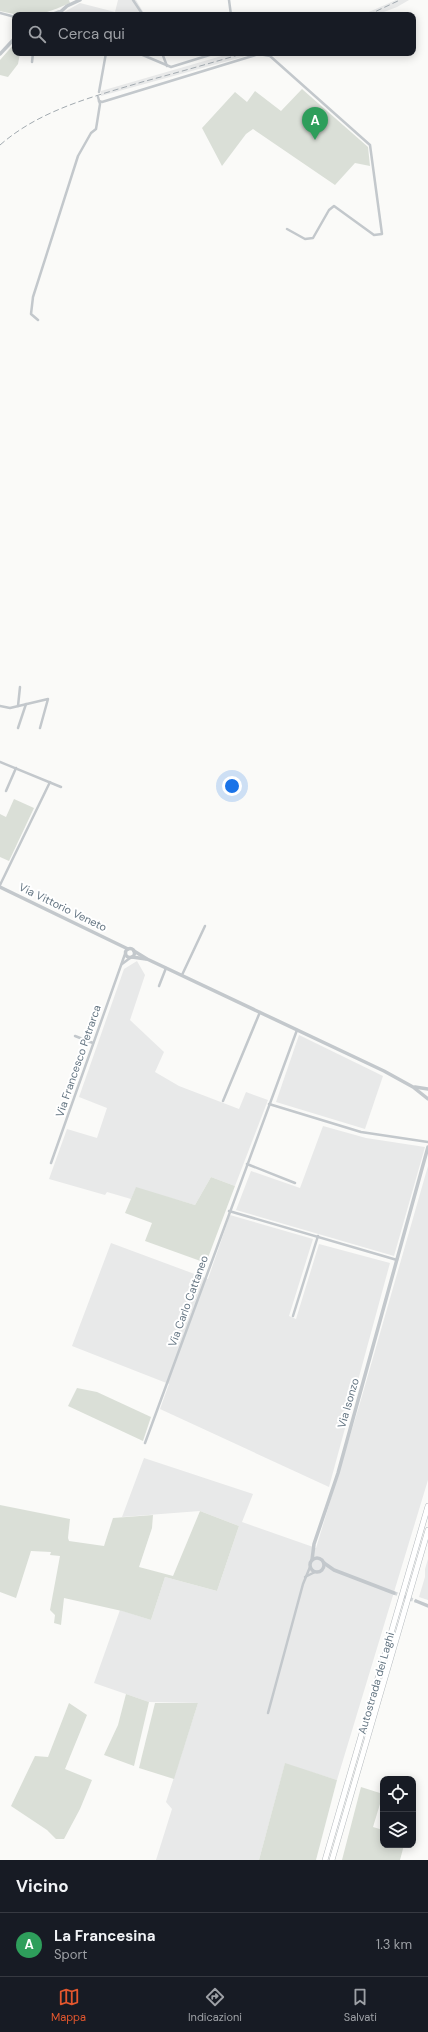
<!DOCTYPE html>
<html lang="it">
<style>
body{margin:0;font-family:"DM Sans",sans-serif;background:#20242c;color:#f1f3f6}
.controls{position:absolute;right:12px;bottom:12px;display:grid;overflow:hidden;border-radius:8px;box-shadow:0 2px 10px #0003}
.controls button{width:36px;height:36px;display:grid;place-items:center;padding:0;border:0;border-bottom:1px solid #363941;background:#171b24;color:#f1f3f6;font:20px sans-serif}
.you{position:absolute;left:232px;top:786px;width:14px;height:14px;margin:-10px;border:3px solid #fff;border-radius:50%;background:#1a73e8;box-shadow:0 0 0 6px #1a73e833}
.badge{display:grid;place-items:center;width:26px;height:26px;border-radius:50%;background:#e4572e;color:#fff;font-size:13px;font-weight:700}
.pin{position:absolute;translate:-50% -33px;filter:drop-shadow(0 1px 2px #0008)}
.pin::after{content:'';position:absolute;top:21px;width:14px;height:12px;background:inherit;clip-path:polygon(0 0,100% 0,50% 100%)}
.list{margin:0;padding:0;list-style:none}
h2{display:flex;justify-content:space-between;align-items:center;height:52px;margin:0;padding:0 16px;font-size:17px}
h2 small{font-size:13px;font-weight:400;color:#9ea1a6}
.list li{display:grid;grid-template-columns:26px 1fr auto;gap:12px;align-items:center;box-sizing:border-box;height:64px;padding:0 16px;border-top:1px solid #363941}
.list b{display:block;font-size:15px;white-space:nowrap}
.list p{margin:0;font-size:13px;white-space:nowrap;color:#9ea1a6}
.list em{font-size:13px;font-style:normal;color:#9ea1a6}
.icon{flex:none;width:22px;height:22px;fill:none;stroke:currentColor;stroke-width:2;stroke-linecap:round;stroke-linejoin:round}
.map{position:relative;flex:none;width:428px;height:1860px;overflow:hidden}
.search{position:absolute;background:#171b24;box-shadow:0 2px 10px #0003;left:12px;right:12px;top:12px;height:44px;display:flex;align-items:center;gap:10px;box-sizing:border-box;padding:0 14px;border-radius:8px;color:#9ea1a6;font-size:15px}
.sheet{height:116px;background:#171b24}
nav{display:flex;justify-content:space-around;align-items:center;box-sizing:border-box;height:56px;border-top:1px solid #363941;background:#171b24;font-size:11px;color:#9ea1a6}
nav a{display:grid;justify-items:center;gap:2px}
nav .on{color:#e4572e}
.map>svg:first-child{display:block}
.built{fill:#e8e9e9}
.green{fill:#dadfd7}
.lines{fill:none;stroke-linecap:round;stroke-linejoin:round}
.tertiary-tunnel{stroke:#d5d9db;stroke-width:3.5;stroke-dasharray:3.5 2;stroke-linecap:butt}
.motorway-casing{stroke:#b4b9bd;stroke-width:6}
.minor{stroke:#c3c8cc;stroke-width:2.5}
.tertiary{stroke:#c3c8cc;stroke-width:3.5}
.motorway{stroke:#fff;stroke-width:5}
.rail{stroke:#a2aab0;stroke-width:1;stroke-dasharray:6 3;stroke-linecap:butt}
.labels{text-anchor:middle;stroke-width:4;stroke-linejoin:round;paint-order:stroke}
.street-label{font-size:11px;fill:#657683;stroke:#fff}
</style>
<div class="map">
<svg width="428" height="1860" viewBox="0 0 428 1860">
<rect width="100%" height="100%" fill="#fafaf8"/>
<g class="built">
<polygon points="118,0 136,0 145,15 59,15 80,3 115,12"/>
<polygon points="396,0 409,0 397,7 376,15 362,15"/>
<polygon points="232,53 257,53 101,96 101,91"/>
<polygon points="137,961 145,975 130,1020 164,1052 155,1072 179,1086 239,1109 246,1092 268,1100 235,1186 211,1177 195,1205 136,1188 131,1199 107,1192 105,1195 49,1179 67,1129 97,1138 107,1108 79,1097 124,969"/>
<polygon points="299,1035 383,1076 365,1129 276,1102"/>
<polygon points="323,1126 366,1138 425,1147 394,1256 236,1210 251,1171 300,1188"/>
<polygon points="428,1166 428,1480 337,1780 285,1764 259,1860 156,1860 172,1809 166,1802 198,1703 149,1702 94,1683 120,1610 151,1620 165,1577 217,1591 239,1526 200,1511 122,1517 144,1458 253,1494 242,1522 316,1548 360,1403"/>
<polygon points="230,1215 313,1239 289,1316 296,1319 319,1244 390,1263 329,1487 160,1409 169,1384 72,1346 111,1243 208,1279"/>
<polygon points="428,1559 428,1600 419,1597 425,1577 425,1569"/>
</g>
<g class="green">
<path d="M0,0H69L70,3C42,15 31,19 0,11Z"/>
<polygon points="15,43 15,53 20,53 18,64 8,77 0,75 0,60"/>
<polygon points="302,89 368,147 370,166 355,163 335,185 253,129 246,134 222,166 202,128 235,92 247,102 255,91 281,111"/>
<polygon points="14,799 34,808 9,861 0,857 0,814 6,817"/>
<polygon points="211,1177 235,1186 206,1263 145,1241 152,1223 125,1213 136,1187 195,1205"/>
<polygon points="77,1388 97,1392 151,1417 143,1441 68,1406"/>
<polygon points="0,1505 70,1519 68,1538 69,1541 104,1546 113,1518 153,1515 152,1528 139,1567 173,1576 200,1511 239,1526 217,1591 165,1577 151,1620 122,1611 64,1598 61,1625 54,1623 55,1615 50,1610 60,1556 50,1555 51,1552 31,1551 16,1598 0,1592"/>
<polygon points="126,1694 149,1702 134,1766 104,1755 118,1725"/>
<polygon points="69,1703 87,1715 65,1769 92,1780 80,1809 64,1839 56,1839 47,1830 11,1806 35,1756 48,1757"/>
<polygon points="155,1703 198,1703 174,1779 139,1768"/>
<polygon points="285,1763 337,1780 316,1860 259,1860"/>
<polygon points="361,1787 383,1794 373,1827 383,1830 383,1845 404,1845 400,1860 342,1860"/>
</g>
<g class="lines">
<polyline class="tertiary-tunnel" points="394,1593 416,1601"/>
<defs>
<g id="motorway">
<polyline points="325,1860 428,1506"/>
<polyline points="332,1860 428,1530"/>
</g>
</defs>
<use href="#motorway" class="motorway-casing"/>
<g class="minor">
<polyline points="133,0 143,15"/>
<polyline points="229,0 231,15"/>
<polyline points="0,13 15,17"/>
<polyline points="138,53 171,67 216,53"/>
<polyline points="162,53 167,66"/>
<polyline points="32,62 33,53"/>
<polyline points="99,92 106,53"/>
<polyline points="99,101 102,102 259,54 270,56 370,145 382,234 374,235 334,206 329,210 313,238 305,239 287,229"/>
<polyline points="38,320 31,314 33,297 78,156 91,133 96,129 100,104 98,97"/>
<polyline points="0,706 10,708 48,699 40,728"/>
<polyline points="18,706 20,687"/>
<polyline points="18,728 26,704"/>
<polyline points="0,762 61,787"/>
<polyline points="6,791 16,768"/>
<polyline points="0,885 50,782"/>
<polyline points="122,964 130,958"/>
<polyline points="182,975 205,926"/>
<polyline points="159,986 166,968"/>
<polyline points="75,1036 93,1043"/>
<polyline points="223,1101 260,1012"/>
<polyline points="269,1104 361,1132 428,1142"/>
<polyline points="51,1163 125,954"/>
<polyline points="247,1164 295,1183"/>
<polyline points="229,1211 397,1260"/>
<polyline points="293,1316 318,1236"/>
<polyline points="145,1443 297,1030"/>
<polyline points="305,1577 315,1572"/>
<polyline points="268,1713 303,1584 310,1567"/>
</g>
<g class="tertiary">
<polyline points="51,15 59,12"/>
<polyline points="57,15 67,6 80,0"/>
<polyline points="0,54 15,38"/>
<polyline points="0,887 128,949"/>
<circle cx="130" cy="953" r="4.5"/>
<polyline points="134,951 147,959 384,1071 413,1087 428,1099"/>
<polyline points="132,957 146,959"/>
<polyline points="415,1087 428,1089"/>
<circle cx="317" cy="1565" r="7"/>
<polyline points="312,1560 314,1544 338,1473 428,1147"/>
<polyline points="324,1563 334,1570 394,1593"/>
<polyline points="416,1601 428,1606"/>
</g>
<use href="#motorway" class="motorway"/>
<g class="rail">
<polyline points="368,15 400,0"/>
<path d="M0,145C40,110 92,97 142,82C176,73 211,63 245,53"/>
</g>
</g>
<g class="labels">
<g class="street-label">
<text transform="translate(63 907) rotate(26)" y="4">Via Vittorio Veneto</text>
<text transform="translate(78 1061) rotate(-71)" y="4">Via Francesco Petrarca</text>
<text transform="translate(188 1301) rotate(-70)" y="4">Via Carlo Cattaneo</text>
<text transform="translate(348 1403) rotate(-74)" y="4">Via Isonzo</text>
<text transform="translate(376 1683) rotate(-74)" y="4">Autostrada dei Laghi</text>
</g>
</g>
</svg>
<div class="controls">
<button><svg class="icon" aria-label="locate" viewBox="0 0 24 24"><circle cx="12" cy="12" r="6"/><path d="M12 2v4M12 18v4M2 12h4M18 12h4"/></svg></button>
<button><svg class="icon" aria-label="layers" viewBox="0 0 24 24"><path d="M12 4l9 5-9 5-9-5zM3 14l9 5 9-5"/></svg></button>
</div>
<div class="you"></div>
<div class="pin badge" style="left:315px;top:140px;background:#2e9e5b">A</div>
<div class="search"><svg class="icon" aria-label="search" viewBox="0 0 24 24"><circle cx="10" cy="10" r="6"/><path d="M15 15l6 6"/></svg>Cerca qui</div>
</div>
<section class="sheet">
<h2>Vicino<small></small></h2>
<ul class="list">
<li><span class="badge" style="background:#2e9e5b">A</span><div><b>La Francesina</b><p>Sport</p></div><em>1.3 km</em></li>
</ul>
</section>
<nav>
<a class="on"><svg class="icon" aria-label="map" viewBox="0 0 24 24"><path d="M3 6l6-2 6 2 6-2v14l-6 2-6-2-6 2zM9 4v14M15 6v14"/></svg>Mappa</a>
<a><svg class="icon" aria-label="directions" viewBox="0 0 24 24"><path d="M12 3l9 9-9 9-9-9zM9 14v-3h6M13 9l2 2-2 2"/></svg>Indicazioni</a>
<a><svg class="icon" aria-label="saved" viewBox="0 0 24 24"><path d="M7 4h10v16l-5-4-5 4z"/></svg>Salvati</a>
</nav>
